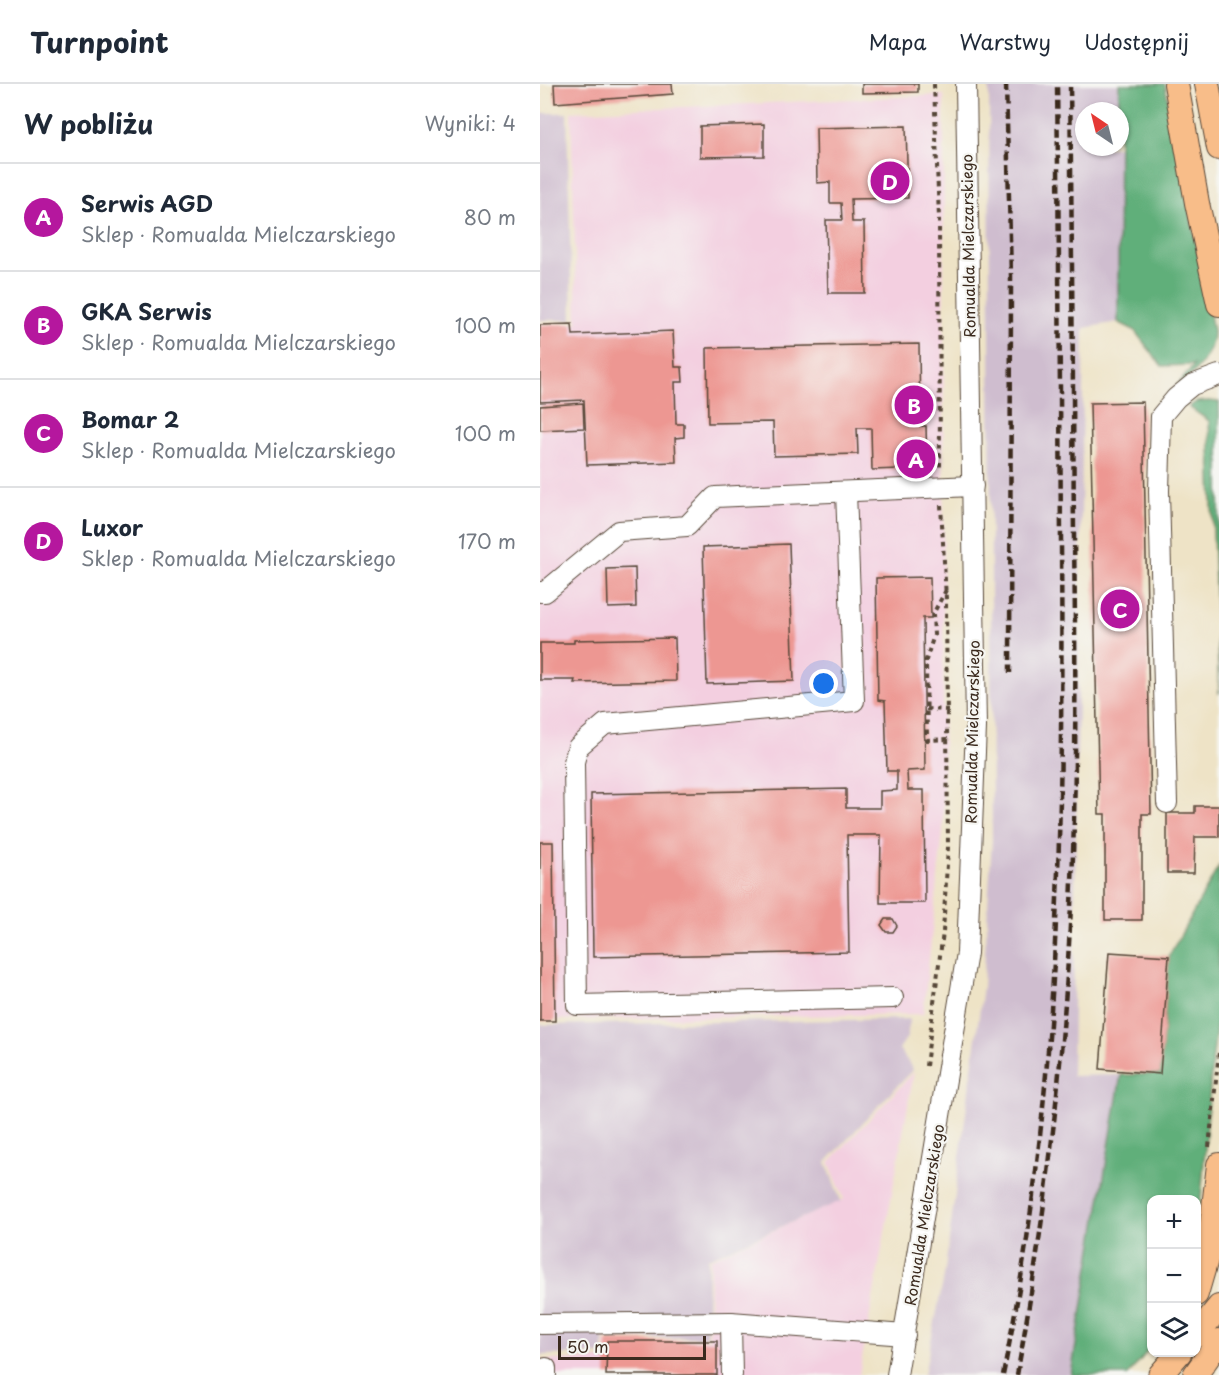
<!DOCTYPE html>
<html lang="pl">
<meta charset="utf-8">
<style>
body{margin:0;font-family:"Playpen Sans",sans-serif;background:#f6f6f7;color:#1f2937}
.controls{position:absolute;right:18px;bottom:18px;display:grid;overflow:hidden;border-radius:12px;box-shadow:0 2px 4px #0004}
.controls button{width:54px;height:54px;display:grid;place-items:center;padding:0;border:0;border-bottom:2px solid #e0e1e3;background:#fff;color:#1f2937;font:30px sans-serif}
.compass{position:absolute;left:535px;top:18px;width:54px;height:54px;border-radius:50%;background:#fff;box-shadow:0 2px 4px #0004;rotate:325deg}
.scale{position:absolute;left:18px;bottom:15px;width:148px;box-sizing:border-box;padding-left:6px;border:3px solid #3b2a1e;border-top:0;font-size:16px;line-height:21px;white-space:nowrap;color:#3b2a1e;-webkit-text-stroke:4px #f6f6f2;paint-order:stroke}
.you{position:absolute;left:284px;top:600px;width:21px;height:21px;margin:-15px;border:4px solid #fff;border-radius:50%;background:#1a73e8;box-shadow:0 0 0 9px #1a73e833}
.badge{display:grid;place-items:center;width:39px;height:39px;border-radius:50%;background:#b5179e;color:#fff;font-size:20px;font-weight:700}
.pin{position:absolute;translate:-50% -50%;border:3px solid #fff;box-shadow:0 2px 6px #0006}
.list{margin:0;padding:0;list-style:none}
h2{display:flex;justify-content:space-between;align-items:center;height:78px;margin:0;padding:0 24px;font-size:26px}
h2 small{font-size:20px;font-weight:400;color:#747a83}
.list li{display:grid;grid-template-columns:39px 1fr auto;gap:18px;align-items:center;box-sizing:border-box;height:108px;padding:0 24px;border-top:2px solid #e0e1e3}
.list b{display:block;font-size:22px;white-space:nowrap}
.list p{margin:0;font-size:20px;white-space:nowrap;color:#747a83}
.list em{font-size:20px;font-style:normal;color:#747a83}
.icon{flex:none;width:33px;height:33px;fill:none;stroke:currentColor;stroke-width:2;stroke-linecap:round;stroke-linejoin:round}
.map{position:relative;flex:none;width:679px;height:1291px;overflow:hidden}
header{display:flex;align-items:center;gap:36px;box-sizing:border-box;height:84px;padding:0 30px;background:#fff;border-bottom:2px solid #e0e1e3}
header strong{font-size:28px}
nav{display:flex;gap:33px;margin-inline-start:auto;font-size:21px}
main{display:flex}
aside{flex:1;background:#fff}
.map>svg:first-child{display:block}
.built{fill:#f3cfe0}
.industrial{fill:#cfbdcf}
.forest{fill:#61af7a;stroke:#4e6c4c;stroke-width:1.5}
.building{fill:#ed9792}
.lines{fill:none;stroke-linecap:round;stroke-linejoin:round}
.minor-casing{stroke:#564637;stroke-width:22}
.major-casing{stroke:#564637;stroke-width:26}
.path{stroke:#564637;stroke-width:4;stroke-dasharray:4.5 4.5;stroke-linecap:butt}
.minor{stroke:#fff;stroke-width:20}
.major{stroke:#f8bd89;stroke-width:24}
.rail{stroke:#3b2a1e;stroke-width:4.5;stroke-dasharray:9 4.5;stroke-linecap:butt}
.labels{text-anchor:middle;stroke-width:4.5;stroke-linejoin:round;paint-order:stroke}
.street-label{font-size:15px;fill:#3b2a1e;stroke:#f6f6f2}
</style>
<header>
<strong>Turnpoint</strong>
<nav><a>Mapa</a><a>Warstwy</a><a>Udostępnij</a></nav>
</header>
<main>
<aside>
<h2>W pobliżu<small>Wyniki: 4</small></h2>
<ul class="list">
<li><span class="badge">A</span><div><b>Serwis AGD</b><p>Sklep · Romualda Mielczarskiego</p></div><em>80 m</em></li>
<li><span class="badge">B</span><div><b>GKA Serwis</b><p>Sklep · Romualda Mielczarskiego</p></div><em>100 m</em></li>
<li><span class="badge">C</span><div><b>Bomar 2</b><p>Sklep · Romualda Mielczarskiego</p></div><em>100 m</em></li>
<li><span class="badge">D</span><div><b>Luxor</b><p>Sklep · Romualda Mielczarskiego</p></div><em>170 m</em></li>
</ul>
</aside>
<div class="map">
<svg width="679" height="1291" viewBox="0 0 679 1291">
<rect width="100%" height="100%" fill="#f6f6f2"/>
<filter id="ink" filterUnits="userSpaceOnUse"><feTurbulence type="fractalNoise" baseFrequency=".0167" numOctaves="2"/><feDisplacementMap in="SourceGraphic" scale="12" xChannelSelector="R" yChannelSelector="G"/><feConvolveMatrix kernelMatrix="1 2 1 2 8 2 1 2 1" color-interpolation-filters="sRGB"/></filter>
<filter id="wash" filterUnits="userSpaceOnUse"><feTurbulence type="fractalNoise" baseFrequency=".008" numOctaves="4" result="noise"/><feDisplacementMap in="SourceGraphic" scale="24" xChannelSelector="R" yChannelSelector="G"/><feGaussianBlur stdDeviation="1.35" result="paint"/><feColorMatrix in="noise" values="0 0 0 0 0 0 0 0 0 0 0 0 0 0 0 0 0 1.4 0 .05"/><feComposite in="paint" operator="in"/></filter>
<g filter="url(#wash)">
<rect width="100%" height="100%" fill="#eee3c6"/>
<g class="built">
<polygon points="404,11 403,748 383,930 0,936 0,240 37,239 31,28"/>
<polygon points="374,988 319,1291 0,1291 0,1276 66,1275 65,1258 169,1255 170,1175 304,1115 289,1078"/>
</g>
<g class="industrial">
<polygon points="449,0 579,0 579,27 544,27 544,63 579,63 578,238 544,244 532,992 581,991 564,1127 532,1291 384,1291 404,1193 443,902 452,756"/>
<polygon points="0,29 27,29 32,236 0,236"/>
<polygon points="370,935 367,953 359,965 373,985 286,1078 301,1117 168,1174 167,1253 63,1255 63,1270 0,1271 0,941"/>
</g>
<g class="forest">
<path d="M579,0H625L673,246C675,274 648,294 630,310L654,281L622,282L594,246L578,238Z"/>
<polygon points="669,317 679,318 679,610 669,337 649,323 656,318"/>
<polygon points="679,782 679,923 672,979 660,1127 657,1147 656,1116 612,1116 611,1263 588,1291 531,1291 581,991 620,990 629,872"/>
</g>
<g id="blocks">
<g class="building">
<polygon points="14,0 132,0 133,10 15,19"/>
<polygon points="322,0 378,0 378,8 322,9"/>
<polygon points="224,40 224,72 160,73 160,42"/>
<polygon points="366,42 368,114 311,115 312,138 324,138 325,209 288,209 286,136 302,136 301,119 290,119 290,98 277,99 276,44"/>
<polygon points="32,240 33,251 133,247 135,283 142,283 143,298 135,298 136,340 144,340 144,353 135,354 136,378 47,381 44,316 0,318 0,241"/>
<polygon points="379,260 380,342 386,342 387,384 332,386 331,344 317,344 318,370 234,372 233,338 168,339 167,264"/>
<polygon points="603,318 611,730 602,730 602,836 565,836 565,730 559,730 550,319"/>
<polygon points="43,319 44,344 0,346 0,322"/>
<polygon points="249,460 254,597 167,600 163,463"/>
<polygon points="95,484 96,523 68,524 67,485"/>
<polygon points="390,493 391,534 383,534 385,686 367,687 368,706 384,706 385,819 340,819 341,751 307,751 309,868 53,873 51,710 306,705 306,724 340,724 340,707 357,706 357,687 347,687 345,617 338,616 336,494"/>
<polygon points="135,554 136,597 34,599 35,596 0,596 0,559 34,559 34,556"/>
<polygon points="655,722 679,722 679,753 655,753 654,789 627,789 627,729 655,729"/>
<polygon points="0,758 13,758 15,937 0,937"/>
<polygon points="345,835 353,835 357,842 353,848 346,848 341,841"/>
<polygon points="569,868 629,872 620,990 560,985"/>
<polygon points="67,1257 177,1257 177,1291 66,1291"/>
</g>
</g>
</g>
<g filter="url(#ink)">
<use href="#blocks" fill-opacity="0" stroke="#564637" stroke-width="1.5"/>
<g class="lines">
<defs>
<g id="minor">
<polyline points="306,408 314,617 65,640 38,663 34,678 37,921 353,914"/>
<polyline points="0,508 5,508 79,447 147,442 175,413 433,402"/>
<polyline points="627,719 619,407 621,332 636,314 652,301 679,291"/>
<polyline points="191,1238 192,1291"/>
<polyline points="0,1240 191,1238 365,1251"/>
<polyline points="6,1284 6,1291"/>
<polyline points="357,1291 427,869 436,643 426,0"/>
</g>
<g id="major">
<polyline points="636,0 657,119 679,220"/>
<polyline points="667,0 679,64"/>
<polyline points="656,1210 669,1165 679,1081"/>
<polyline points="656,1251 679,1223"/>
<polyline points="620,1291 640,1268"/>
<polyline points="655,1291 679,1257"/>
</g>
</defs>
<use href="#minor" class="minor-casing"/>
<use href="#major" class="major-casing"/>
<g class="path">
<polyline points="394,0 399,135 400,387"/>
<polyline points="406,506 393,530 394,551 386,576 387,656 408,655"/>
<polyline points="386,625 408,626"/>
<polyline points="386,982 403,848 408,763 406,515 401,421"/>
<polyline points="669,1063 679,968"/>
</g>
<use href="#minor" class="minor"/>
<use href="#major" class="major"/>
<g class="rail">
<polyline points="466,0 471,192 470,589"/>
<path d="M463,1291C520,1015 523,736 521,455C520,304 519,152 517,0"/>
<path d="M477,1291C501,1159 518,1025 527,891C537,746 536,600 534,455C533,304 532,152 530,0"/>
</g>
</g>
</g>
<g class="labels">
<g class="street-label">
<text transform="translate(429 162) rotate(-91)" y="5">Romualda Mielczarskiego</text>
<text transform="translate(433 648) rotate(-89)" y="5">Romualda Mielczarskiego</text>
<text transform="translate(385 1131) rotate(-81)" y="5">Romualda Mielczarskiego</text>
</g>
</g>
</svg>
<div class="controls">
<button>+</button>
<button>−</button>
<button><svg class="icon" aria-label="layers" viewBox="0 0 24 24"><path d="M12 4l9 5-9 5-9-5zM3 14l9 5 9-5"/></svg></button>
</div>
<svg class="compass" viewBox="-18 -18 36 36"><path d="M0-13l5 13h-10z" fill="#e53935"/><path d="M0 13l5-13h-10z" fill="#747a83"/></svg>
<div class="scale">50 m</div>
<div class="you"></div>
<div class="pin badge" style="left:376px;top:375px">A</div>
<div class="pin badge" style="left:374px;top:321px">B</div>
<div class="pin badge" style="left:580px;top:525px">C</div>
<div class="pin badge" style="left:350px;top:97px">D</div>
</div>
</main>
